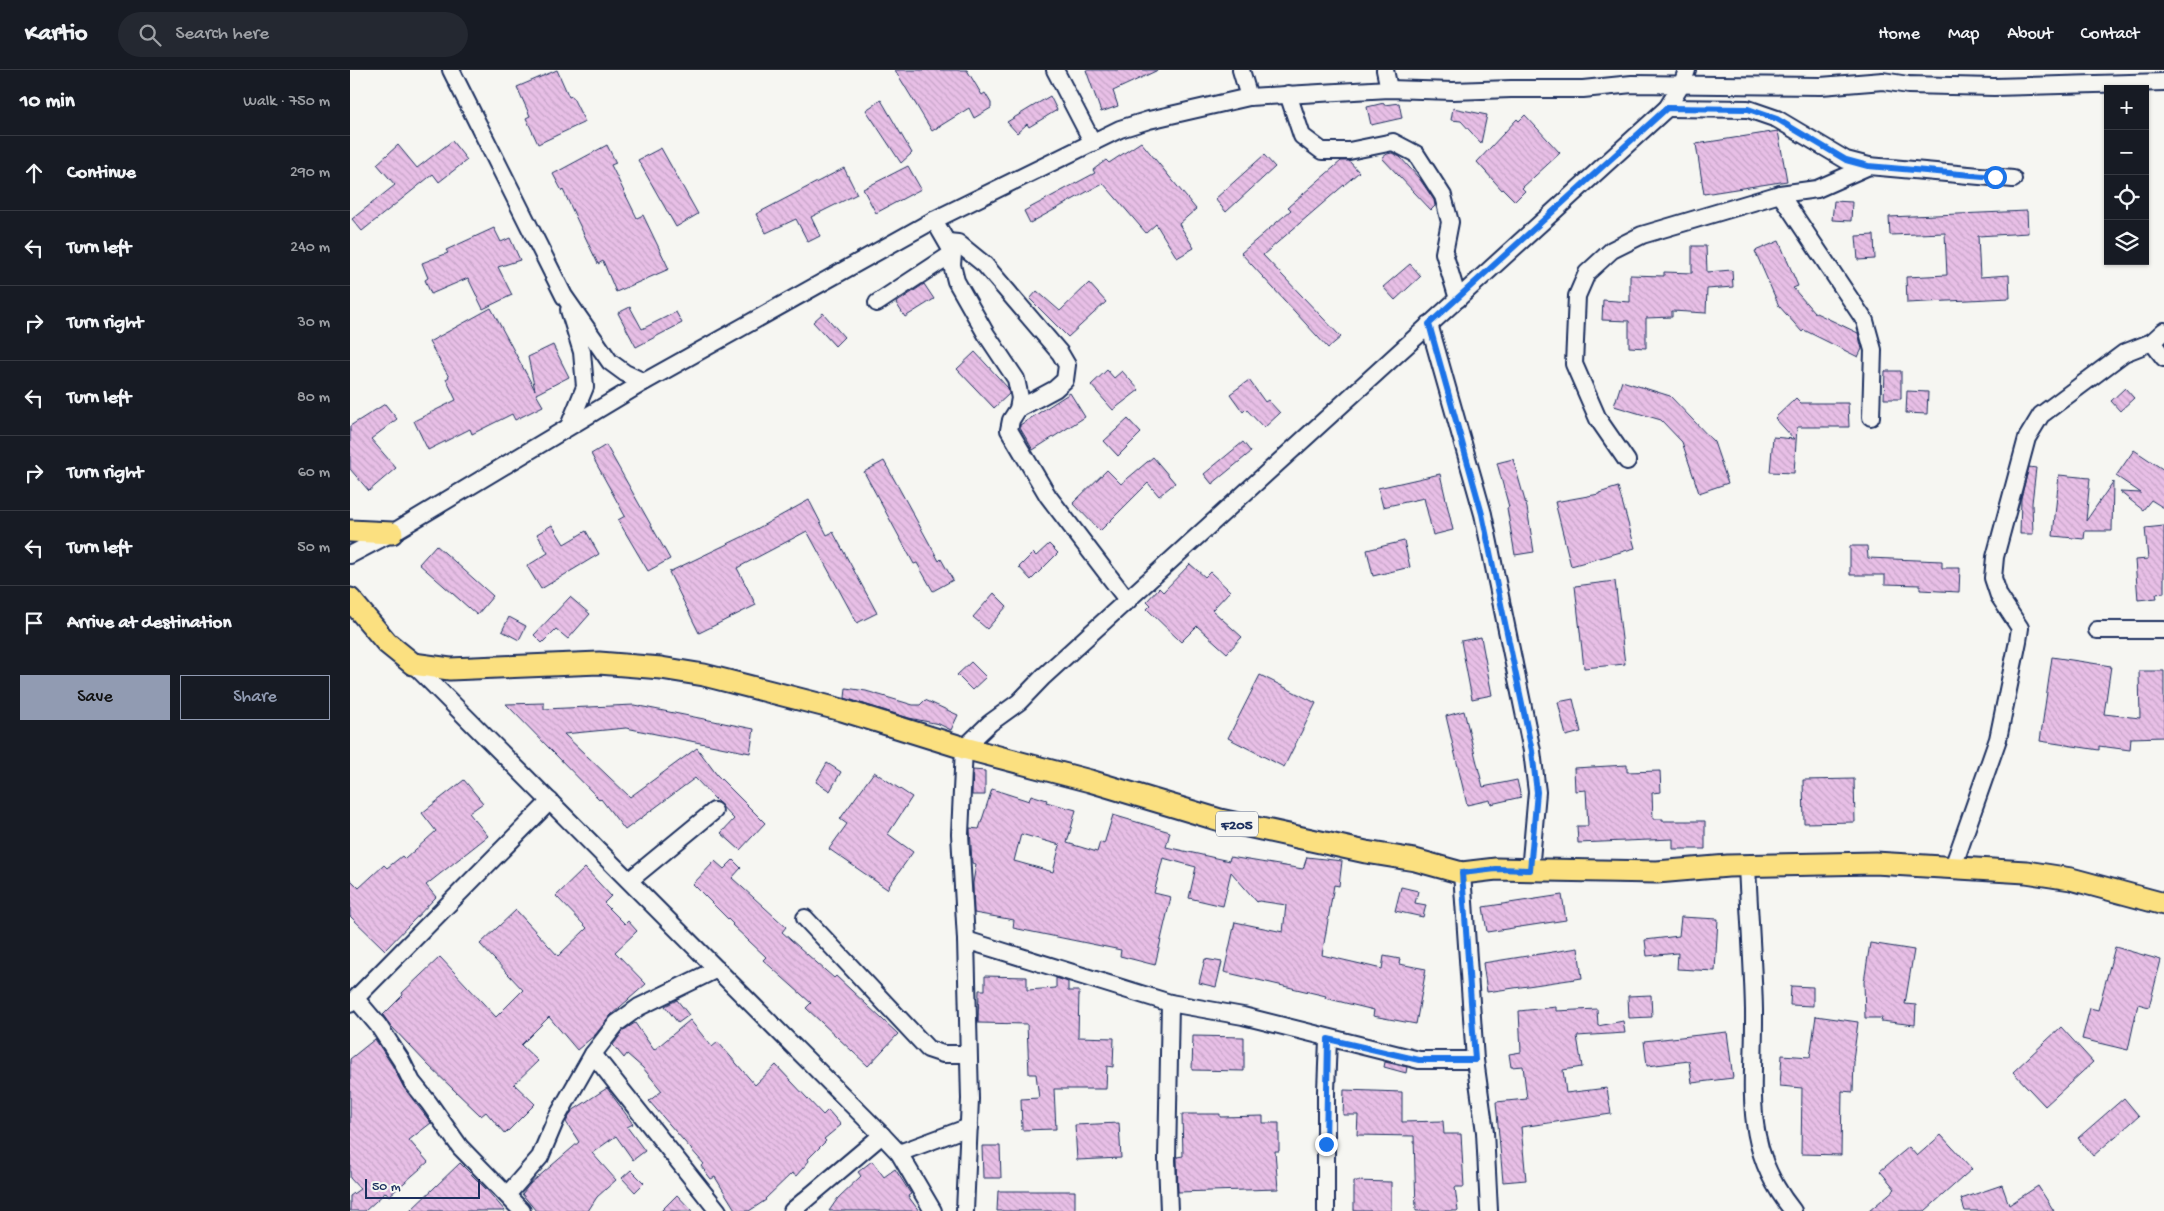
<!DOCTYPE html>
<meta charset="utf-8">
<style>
body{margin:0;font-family:"Gochi Hand",sans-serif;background:#242831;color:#f1f3f6}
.controls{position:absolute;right:15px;top:15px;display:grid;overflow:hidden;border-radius:0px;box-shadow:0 1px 4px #0004}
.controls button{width:45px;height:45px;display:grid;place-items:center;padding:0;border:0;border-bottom:1px solid #363941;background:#171b24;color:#f1f3f6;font:25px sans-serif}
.scale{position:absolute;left:15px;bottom:12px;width:115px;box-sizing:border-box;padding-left:5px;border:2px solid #1b2f5e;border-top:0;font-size:14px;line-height:18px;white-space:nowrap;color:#1b2f5e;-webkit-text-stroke:4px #f6f6f2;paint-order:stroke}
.stop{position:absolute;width:15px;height:15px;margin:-11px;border:4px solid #1a73e8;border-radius:50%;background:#fff}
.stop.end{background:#1a73e8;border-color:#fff;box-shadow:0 1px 5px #0008}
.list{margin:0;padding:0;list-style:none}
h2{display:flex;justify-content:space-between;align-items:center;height:65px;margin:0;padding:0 20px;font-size:21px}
h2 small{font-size:16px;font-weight:400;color:#9ea1a6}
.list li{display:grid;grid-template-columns:32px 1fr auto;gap:15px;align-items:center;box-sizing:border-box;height:75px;padding:0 20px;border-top:1px solid #363941}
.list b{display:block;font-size:19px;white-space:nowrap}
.list em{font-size:16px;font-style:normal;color:#9ea1a6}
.actions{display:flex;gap:10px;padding:15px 20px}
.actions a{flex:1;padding:11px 0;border:1px solid #919bb2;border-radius:0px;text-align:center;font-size:18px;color:#919bb2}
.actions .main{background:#919bb2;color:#111}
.icon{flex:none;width:28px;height:28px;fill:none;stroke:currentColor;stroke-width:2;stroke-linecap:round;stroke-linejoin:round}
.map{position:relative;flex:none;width:1814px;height:1141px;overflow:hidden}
header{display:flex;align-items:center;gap:30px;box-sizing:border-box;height:70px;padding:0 25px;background:#171b24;border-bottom:1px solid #363941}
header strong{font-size:24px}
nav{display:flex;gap:28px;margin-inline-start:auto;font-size:18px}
.search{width:350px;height:45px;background:#242831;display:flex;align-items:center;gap:12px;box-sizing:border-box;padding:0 18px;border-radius:28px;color:#9ea1a6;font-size:19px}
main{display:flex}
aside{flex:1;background:#171b24}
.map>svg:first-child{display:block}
.building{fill:url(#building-back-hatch);stroke:#1b2f5e;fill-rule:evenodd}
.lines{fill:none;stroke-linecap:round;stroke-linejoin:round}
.minor-casing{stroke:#1b2f5e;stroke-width:20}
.major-casing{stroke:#1b2f5e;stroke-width:25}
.minor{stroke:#f6f6f2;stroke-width:16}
.major{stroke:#fbe080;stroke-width:21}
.route{stroke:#1a73e8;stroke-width:6}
.labels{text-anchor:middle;stroke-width:4.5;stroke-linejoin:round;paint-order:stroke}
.shield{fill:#f6f6f2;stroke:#5d6b8a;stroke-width:1}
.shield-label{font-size:15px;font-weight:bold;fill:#1b2f5e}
</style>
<header>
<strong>Kartio</strong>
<div class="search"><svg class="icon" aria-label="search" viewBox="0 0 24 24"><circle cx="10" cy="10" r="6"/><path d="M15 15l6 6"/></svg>Search here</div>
<nav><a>Home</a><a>Map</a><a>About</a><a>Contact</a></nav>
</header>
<main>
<aside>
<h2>10 min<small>Walk · 750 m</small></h2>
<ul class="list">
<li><svg class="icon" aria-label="ahead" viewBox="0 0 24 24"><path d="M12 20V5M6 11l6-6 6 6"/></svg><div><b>Continue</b></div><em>290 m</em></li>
<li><svg class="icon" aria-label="left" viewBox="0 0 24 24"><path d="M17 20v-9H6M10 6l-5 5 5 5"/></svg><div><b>Turn left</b></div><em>240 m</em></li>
<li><svg class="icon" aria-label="right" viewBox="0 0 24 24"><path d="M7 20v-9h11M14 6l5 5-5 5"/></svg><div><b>Turn right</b></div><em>30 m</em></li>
<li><svg class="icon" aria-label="left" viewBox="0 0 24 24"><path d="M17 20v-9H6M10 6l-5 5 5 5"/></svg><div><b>Turn left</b></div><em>80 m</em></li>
<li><svg class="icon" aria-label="right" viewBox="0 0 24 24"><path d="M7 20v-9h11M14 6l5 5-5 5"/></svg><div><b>Turn right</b></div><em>60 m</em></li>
<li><svg class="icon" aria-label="left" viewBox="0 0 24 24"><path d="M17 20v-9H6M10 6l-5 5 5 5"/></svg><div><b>Turn left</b></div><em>50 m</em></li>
<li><svg class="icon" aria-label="arrive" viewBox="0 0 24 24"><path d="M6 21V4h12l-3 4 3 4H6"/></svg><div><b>Arrive at destination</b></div></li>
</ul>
<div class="actions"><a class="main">Save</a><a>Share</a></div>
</aside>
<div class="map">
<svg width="1814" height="1141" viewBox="0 0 1814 1141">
<defs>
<pattern id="building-back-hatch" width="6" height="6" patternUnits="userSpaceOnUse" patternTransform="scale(1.25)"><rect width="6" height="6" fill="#e8bfe6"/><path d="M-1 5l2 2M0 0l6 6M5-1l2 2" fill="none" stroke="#c6a4c8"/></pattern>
</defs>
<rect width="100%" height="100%" fill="#f6f6f2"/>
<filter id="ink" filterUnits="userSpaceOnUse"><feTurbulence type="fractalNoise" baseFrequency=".02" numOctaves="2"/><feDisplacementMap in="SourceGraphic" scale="10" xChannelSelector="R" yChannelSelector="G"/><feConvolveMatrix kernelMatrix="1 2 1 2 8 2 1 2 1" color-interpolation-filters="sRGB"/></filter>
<g filter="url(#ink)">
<g class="building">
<polygon points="207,0 219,27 222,26 235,52 188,74 176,48 180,46 167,17"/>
<polygon points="545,0 617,0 632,25 635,23 641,33 641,38 624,48 619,38 582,61"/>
<polygon points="736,0 808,0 763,21 768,36 751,42"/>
<polygon points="700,26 707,40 679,57 677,54 667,63 657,52"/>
<polygon points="531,30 562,83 551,93 516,40"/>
<polygon points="1034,33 1034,35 1049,33 1052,48 1021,55 1017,37"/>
<polygon points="1103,38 1137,45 1131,73 1111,51 1101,50"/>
<polygon points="1175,45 1210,83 1172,118 1175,121 1165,131 1153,119 1152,120 1127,92 1167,49 1169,51"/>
<polygon points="1428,61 1437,111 1354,124 1346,74"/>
<polygon points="102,71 117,90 89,112 83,104 12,161 2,149 45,115 27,94 48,75 67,98"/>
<polygon points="791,72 846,139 829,154 844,178 827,188 806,154 796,163 753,113 680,153 674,141 745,103 743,100 756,90 759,93"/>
<polygon points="257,75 266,93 261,95 287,148 293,145 319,199 266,222 253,191 248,194 213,120 212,121 203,104"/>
<polygon points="311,78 348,144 326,157 288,90"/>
<polygon points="1042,83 1050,87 1069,108 1084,130 1085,136 1081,140 1032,88 1037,84"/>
<polygon points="914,85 925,97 876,142 865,129"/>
<polygon points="991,91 999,91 1009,102 913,185 991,267 978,278 891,183 941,140 938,137"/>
<polygon points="558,96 571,119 526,143 513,119"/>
<polygon points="494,98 507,124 461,147 470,166 458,172 446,149 416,163 406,144"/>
<polygon points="1484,131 1502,132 1501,151 1482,150"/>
<polygon points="1677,141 1678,163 1628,166 1630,207 1659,205 1660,228 1557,233 1556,207 1597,205 1595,163 1540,165 1539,147"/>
<polygon points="144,158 151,172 160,168 170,190 148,197 162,225 133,239 118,208 81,224 75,210 78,208 72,193 98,183 96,180"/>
<polygon points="1524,165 1525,189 1508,190 1506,166"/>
<polygon points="1429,171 1448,216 1443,218 1464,242 1508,263 1512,279 1508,287 1454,260 1452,262 1429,236 1405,181"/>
<polygon points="1342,176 1356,176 1357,202 1382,200 1383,217 1357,219 1356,243 1322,241 1322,247 1296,248 1296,278 1279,277 1279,251 1252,250 1253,230 1280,232 1280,205 1314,206 1314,202 1342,203"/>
<polygon points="1060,194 1071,206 1045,230 1033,217"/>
<polygon points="739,213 756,232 718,267 680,229 687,221 710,241"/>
<polygon points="574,214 584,229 555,247 546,233"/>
<polygon points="280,237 292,259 326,242 332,253 286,277 268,243"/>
<polygon points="141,238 185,320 178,287 203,275 219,307 186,324 193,336 165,350 162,344 122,364 120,359 78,380 64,351 106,330 96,309 99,307 79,272"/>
<polygon points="473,243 494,267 485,276 463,252"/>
<polygon points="625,282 658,318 659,324 644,338 607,299"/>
<polygon points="757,300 764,308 772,301 789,320 763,340 741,315"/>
<polygon points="1535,301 1551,301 1551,329 1534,329"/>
<polygon points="899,310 915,332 918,330 930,343 914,358 896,339 893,342 880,324"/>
<polygon points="1272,311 1320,326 1364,372 1378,413 1349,423 1332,372 1311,350 1264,336"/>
<polygon points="1775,318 1784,328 1770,341 1761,331"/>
<polygon points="1557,321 1578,322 1577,344 1556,343"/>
<polygon points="720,323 735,347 683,380 670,358 670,355"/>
<polygon points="1446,328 1451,333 1498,333 1499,357 1447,357 1444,403 1420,402 1423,367 1444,369 1425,348"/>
<polygon points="35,334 47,349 21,369 46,398 19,421 0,399 0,356"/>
<polygon points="778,349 791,363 768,386 754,371"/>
<polygon points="893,372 901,382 862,414 854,404"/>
<polygon points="256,375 320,489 298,501 268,450 275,446 241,384"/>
<polygon points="1784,380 1814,400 1814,438 1801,430 1793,440 1770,422 1791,423 1766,406"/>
<polygon points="803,387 825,413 809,426 798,413 750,461 723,433 757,400 771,414"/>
<polygon points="1163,389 1177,438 1184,482 1165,485 1157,438 1159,437 1147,393"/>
<polygon points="534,391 589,491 591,489 603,510 583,521 567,493 564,494 514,402"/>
<polygon points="1679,397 1686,398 1682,433 1683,464 1670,464 1671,428"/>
<polygon points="1090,404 1103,460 1083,465 1074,428 1033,437 1028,418"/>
<polygon points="1709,405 1740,408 1736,451 1763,412 1762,461 1735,461 1734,469 1703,466"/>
<polygon points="1268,417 1285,478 1221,496 1205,432 1249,424 1249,423"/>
<polygon points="459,430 477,465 483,462 527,543 507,553 457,461 387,498 406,535 349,563 319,502 392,467"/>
<polygon points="202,455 214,474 236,461 249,484 191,519 177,496 198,483 187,464"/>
<polygon points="1814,456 1814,523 1806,524 1807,528 1788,530 1785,490 1798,489 1795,458"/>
<polygon points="1054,471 1060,497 1023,506 1017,480"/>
<polygon points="699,474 708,483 681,510 669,497 683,483 686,486"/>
<polygon points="86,475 143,526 127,545 69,494"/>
<polygon points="1500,476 1517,476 1518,488 1592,491 1592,498 1610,498 1609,522 1570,520 1570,515 1535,514 1535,505 1500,505"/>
<polygon points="840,494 855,507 860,502 880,521 862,540 892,567 877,583 847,556 831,572 797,539 801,535 797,531 809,518 813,522"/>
<polygon points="1265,511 1275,594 1234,598 1225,516"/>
<polygon points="644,523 657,536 637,559 623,547"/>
<polygon points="220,527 240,544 218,569 206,559 192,573 184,565"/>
<polygon points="159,547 176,556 169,570 152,561"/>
<polygon points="1131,567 1142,625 1122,629 1111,571"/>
<polygon points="1702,587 1761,596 1754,644 1790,648 1789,601 1814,601 1814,667 1781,668 1780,680 1749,676 1749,680 1690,671"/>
<polygon points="621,592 636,607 622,620 607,605"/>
<polygon points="910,605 966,633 934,697 878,668"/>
<polygon points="496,618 516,621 563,635 570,635 575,630 608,645 601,660 589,654 559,648 495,628"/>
<polygon points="1223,629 1231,662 1216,666 1208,632"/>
<polygon points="194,633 194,639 284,635 404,659 400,683 276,658 214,664 280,727 347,678 367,705 415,753 390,780 371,763 384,749 345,708 275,760 251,729 250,730 156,634"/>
<polygon points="1114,641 1133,717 1167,710 1171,727 1141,734 1140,730 1117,735 1096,646"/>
<polygon points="477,693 491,702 480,721 466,712"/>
<polygon points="1277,695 1277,702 1310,701 1311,722 1302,723 1303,749 1313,749 1313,751 1355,751 1355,779 1323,779 1323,769 1228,773 1227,756 1238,756 1236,720 1225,721 1224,698"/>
<polygon points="623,700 635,701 635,725 622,725"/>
<polygon points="524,702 562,727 538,764 563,782 537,819 479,779 497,754 490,749"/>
<polygon points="1504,709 1505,752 1454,753 1453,710"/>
<polygon points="114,710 133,733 119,743 138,766 76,815 86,827 35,880 0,846 0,809 9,818 34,795 37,798 52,786 55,789 86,761 72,743"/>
<path d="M642,719L679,731L681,725L697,730L696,732L726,740L717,773L747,782L750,772L754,774L763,745L820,762L816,777L879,791L880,787L953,799L957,787L992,791L989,816L984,815L972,885L1032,899L1034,886L1050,889L1049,894L1076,899L1066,954L1023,946L1024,940L975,928L976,926L874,902L885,852L933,862L936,835L909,831L907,832L881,802L873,836L839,828L846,797L813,788L804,823L821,827L805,895L770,886L771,880L663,858L664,850L624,843L623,813L626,794L622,793L620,758L629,759ZM671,764L710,775L703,802L664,791Z"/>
<polygon points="383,790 391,798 382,808 436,857 432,862 484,908 486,906 548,964 518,996 456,938 461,933 413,890 416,887 382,855 383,854 343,814 365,791 374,799"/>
<polygon points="235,798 261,826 254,833 275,854 278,851 287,861 265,882 296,914 261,945 245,965 227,980 199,947 171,975 188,991 164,1014 185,1034 155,1064 136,1042 131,1046 129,1044 78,995 41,956 33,945 53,925 52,923 90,887 146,947 173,920 130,874 166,840 208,886 237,858 206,826"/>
<polygon points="1051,817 1068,821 1065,833 1076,835 1073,847 1045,841"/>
<polygon points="1212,825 1216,850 1137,862 1133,837"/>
<polygon points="1331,847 1368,849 1365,901 1327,899 1328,883 1297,886 1295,870 1329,866"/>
<polygon points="1520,873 1564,880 1555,934 1566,935 1565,955 1531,951 1532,948 1515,948 1514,912"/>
<polygon points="1765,877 1811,890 1799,937 1788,934 1778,980 1732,969 1740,938 1748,940"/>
<polygon points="1228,878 1232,908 1137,922 1133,893"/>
<polygon points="855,889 872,892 866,917 849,913"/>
<polygon points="635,906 677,907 677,920 706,918 706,908 718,912 718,921 729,921 728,967 764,968 763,997 757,996 756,1019 704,1019 706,1059 672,1060 671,1029 689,1028 686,1004 679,1004 677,954 628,953 629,920 635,920"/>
<polygon points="1441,916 1463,917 1463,936 1440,935"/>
<polygon points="1301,925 1302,947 1279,948 1278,926"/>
<polygon points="327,930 339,945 328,953 315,936"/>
<polygon points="1206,937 1206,941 1247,939 1248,956 1273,951 1275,963 1227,966 1232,997 1213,1000 1216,1023 1257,1018 1261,1044 1171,1057 1176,1110 1153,1112 1146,1032 1177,1029 1173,996 1161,997 1159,984 1171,982 1169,941"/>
<polygon points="1466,946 1508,952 1503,990 1504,990 1503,1022 1492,1021 1491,1085 1451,1084 1452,1018 1430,1016 1432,985 1460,987"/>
<polygon points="340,950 362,977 368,972 405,1015 426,995 473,1045 478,1040 491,1055 474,1069 476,1071 458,1089 459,1091 446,1106 442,1103 415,1129 416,1130 399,1141 386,1141 365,1107 361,1109 351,1096 354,1094 299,1031 312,1021 293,998 277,984 274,988 263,975 274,960 285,953 304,980"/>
<polygon points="1711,957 1743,992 1695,1036 1663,1002"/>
<polygon points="1377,962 1383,1008 1342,1013 1339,991 1297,996 1294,971"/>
<polygon points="843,966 894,967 894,1001 842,1000"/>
<polygon points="25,969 42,995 54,1018 81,1053 59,1070 78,1092 39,1126 36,1122 15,1141 0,1141 0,1126 10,1119 0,1108 0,989"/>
<polygon points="1035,992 1057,997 1056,1003 1034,997"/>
<polygon points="257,1018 283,1054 277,1057 295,1081 283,1090 266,1066 242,1083 266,1110 247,1127 238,1141 186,1141 172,1124 180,1114 229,1072 216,1052 222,1041"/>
<polygon points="994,1020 1052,1022 1052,1052 1093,1051 1094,1064 1111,1064 1114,1117 1105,1117 1108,1141 1066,1141 1064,1066 1007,1065 1008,1045 993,1045"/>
<polygon points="1774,1028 1789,1046 1743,1086 1728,1068"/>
<polygon points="832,1044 870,1044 870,1047 913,1046 913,1053 929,1053 929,1081 925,1081 928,1119 828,1122 827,1087 833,1086"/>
<polygon points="769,1053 771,1088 727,1090 725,1055"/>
<polygon points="1591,1065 1622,1099 1575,1141 1519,1141 1545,1119 1530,1101 1559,1077 1567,1086"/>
<polygon points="632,1076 650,1076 651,1108 633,1108"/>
<polygon points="522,1091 534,1107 545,1099 561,1124 558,1126 569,1141 479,1141 488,1128 511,1106 508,1102"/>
<polygon points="110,1093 137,1120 155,1141 60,1141"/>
<polygon points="281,1100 294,1113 285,1122 272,1108"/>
<polygon points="1004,1111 1041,1112 1041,1141 1004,1141"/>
<polygon points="1652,1115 1659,1135 1688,1116 1704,1141 1615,1141 1611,1129"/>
<polygon points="648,1121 725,1121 725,1141 647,1141"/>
<polygon points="327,1125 342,1141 311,1141"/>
</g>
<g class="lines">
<defs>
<g id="minor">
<polyline points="101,0 214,226 260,292 275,303 294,312"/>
<polyline points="705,0 743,73"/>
<polyline points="891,0 899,27"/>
<polyline points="1035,0 1039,19"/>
<polyline points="938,24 952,66 972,81 999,81 1043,72 1066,84 1093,126 1100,152 1094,183 1108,229"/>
<polyline points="1317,38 1398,39 1427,49 1496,90 1519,96 1663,109"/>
<polyline points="1430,124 1515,251 1523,280 1521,347"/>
<polyline points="584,150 603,183 602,195 606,211 636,264 666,309 670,328 668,339 661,350 659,360 698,426 778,531"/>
<polyline points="598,172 608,173 635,195 710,283 717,295 715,310 705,319 668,339"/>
<polyline points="527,233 603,183"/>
<polyline points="219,240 232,282 235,317 219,356"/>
<polyline points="1079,254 1133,444 1182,681 1187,722 1180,801"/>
<polyline points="1802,272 1814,288"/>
<polyline points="1277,391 1248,349 1224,294 1227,226 1237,203 1262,180 1292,165 1430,124 1467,119 1519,96"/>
<polyline points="0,485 42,463 294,312 584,150 770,59 799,50 899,27 1039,19 1103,21 1161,19 1233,19 1282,14 1471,16 1533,11 1558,15 1644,17 1814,12"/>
<polyline points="1747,560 1814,560"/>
<polyline points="63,594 532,1065 549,1083 583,1141"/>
<path d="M1397,795C1399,844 1403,892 1404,940C1405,1016 1390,1076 1443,1141"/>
<polyline points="1603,797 1648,669 1668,571 1670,558 1649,526 1643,508 1645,487 1677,368 1691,345 1774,283 1802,272 1814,261"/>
<polyline points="1112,803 1125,990 1135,1062 1139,1141"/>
<polyline points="280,810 364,741"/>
<polyline points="455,848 578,979 593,984 618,984"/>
<polyline points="616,870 820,933 893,946 1069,990 1125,990"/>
<polyline points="6,929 28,955 51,990 62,1012 79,1033 110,1077 172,1141"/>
<polyline points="0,934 200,731"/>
<polyline points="243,984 368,1141"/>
<polyline points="549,1083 619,1057"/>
<polyline points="157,1125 190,1087 206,1049 243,984 267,953 289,937 367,899"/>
<polyline points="442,1141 532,1065"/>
<polyline points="615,1141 620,1029 616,870 610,764 614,678 640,653 669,632 693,607 1317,38 1332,14 1337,0"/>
<polyline points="819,1141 817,1090 820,933"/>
<polyline points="976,1141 976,1021 978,969"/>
</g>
<g id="major">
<polyline points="0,461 42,463"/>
<polyline points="0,529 37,573 63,594 100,599 249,593 311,598 354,605 492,640 614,678 740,711 870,750 1016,782 1065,790 1112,803 1146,799 1307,802 1378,796 1525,793 1676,802 1721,809 1814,834"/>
</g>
</defs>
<use href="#minor" class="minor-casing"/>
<use href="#major" class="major-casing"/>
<use href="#minor" class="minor"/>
<use href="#major" class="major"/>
</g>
</g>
<g class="lines" filter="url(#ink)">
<polyline class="route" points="976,1074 978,969 1069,990 1125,990 1112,803 1146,799 1180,800 1187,722 1182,681 1132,444 1079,254 1317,38 1398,39 1427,49 1496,90 1518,96 1645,107"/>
</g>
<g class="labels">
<rect class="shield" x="866" y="741.5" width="42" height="25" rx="4"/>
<g class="shield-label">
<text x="887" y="759">F205</text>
</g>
</g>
</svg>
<div class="controls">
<button>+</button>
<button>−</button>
<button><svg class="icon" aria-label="locate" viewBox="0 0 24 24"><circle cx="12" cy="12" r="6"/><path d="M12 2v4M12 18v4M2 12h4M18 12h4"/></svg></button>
<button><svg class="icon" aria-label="layers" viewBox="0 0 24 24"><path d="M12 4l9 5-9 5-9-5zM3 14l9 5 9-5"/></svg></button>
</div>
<div class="scale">50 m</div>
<div class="stop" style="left:1645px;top:107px"></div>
<div class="stop end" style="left:976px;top:1074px"></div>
</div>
</main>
